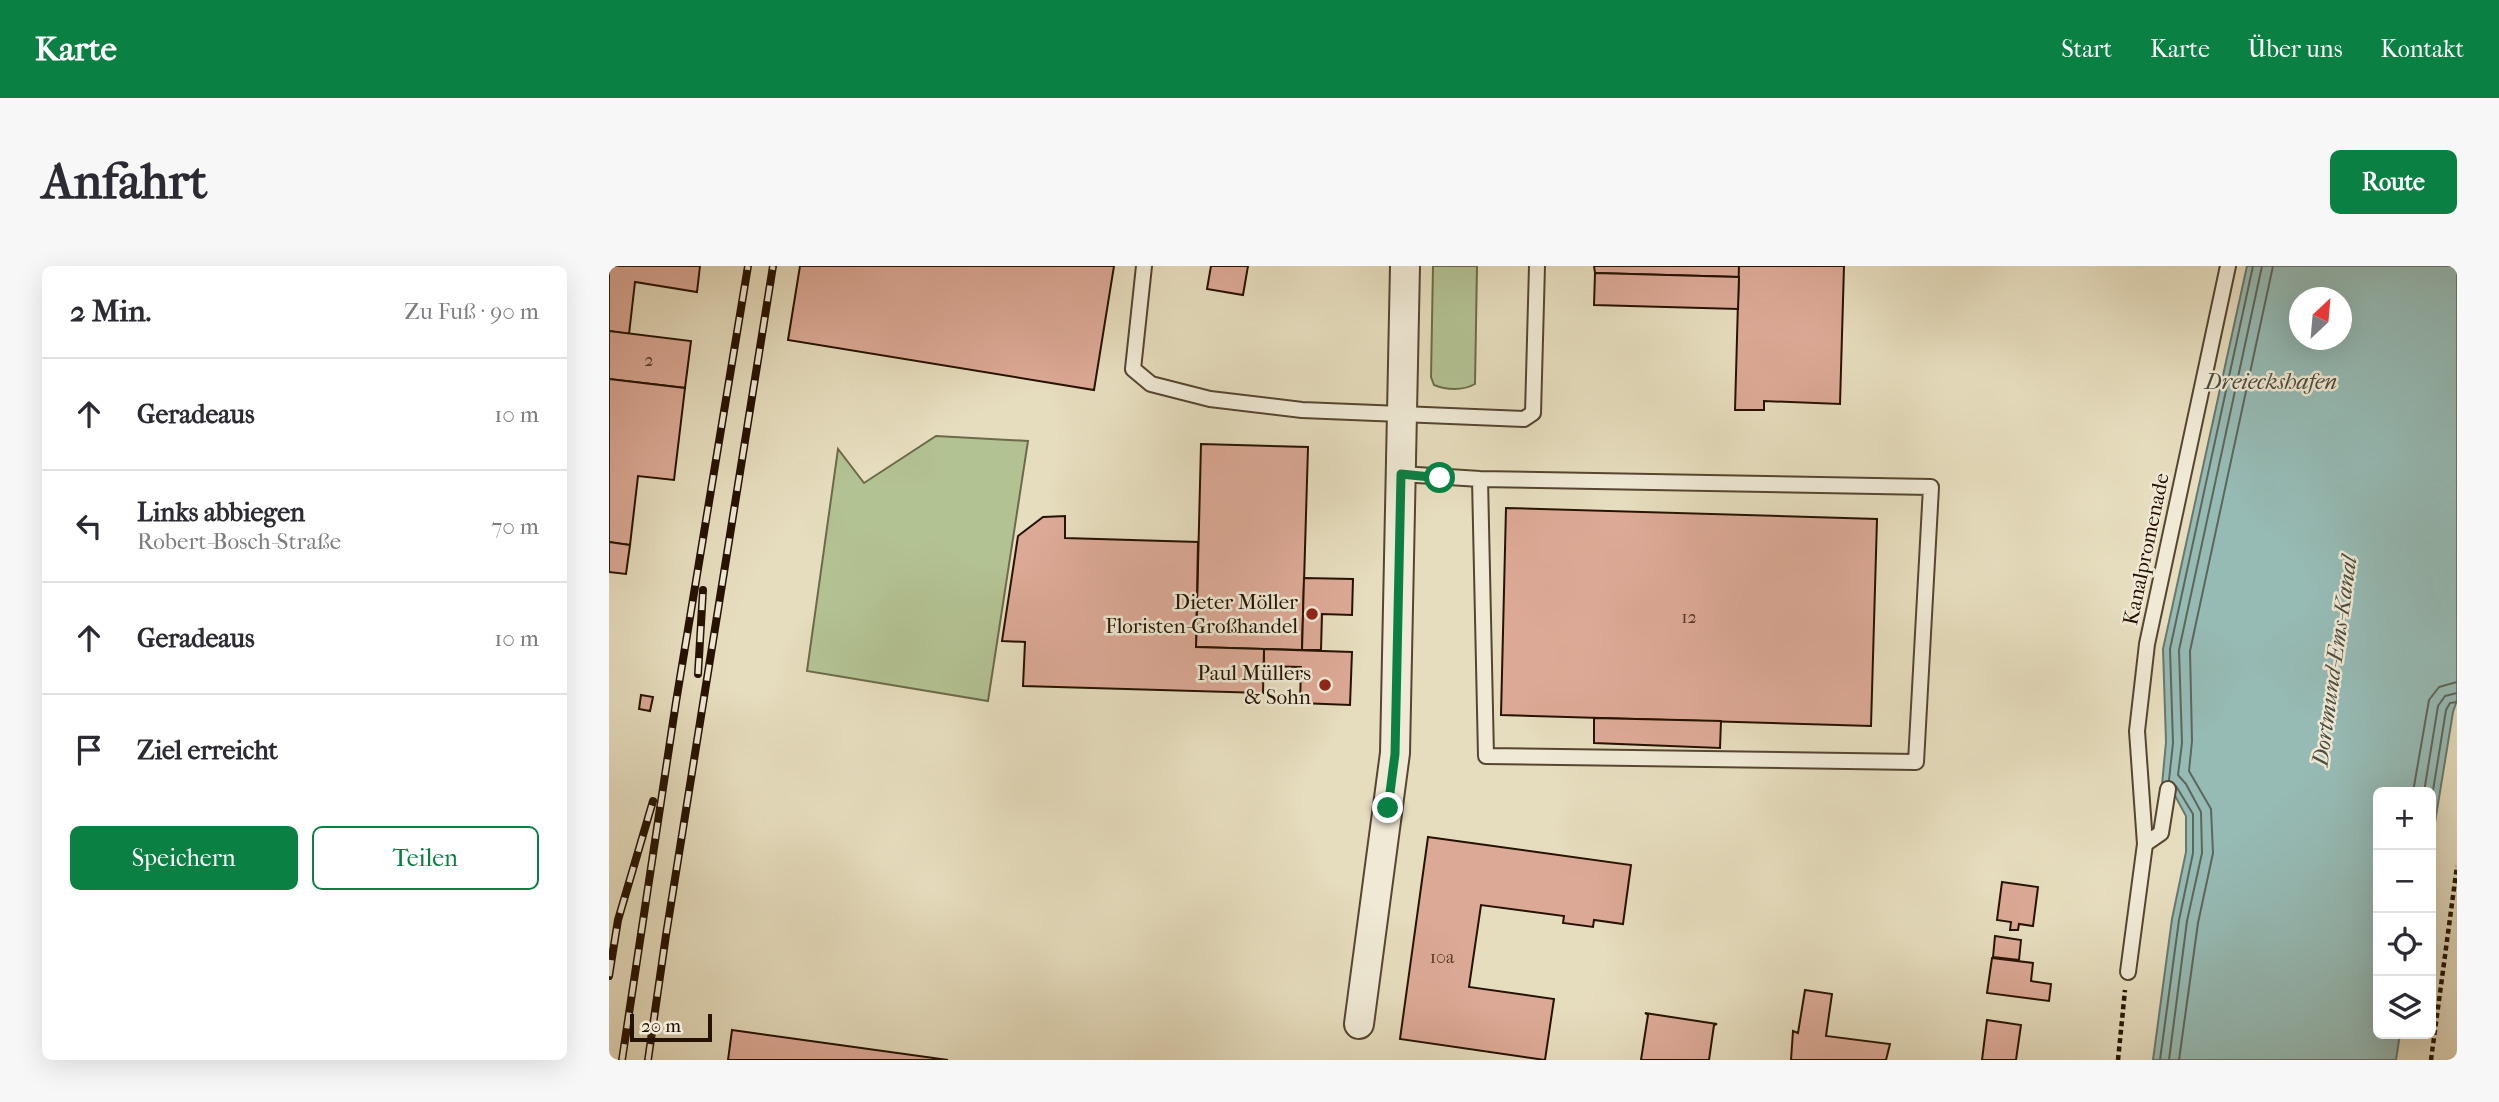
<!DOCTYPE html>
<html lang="de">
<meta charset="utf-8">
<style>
body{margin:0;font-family:"IM FELL French Canon",serif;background:#f7f7f7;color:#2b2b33}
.controls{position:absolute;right:21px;bottom:21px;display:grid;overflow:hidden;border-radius:10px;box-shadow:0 7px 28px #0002}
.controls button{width:63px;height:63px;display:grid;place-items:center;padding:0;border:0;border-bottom:2px solid #e1e1e2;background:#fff;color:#2b2b33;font:35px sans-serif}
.compass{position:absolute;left:1680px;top:21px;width:63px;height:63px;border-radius:50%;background:#fff;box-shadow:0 7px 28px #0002;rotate:26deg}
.scale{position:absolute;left:21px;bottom:18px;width:82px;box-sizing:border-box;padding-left:7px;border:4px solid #261200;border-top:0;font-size:19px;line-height:24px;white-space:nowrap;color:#261200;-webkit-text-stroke:5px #efe9d5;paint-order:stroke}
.stop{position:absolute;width:21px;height:21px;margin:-16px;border:5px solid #0b8043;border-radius:50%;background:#fff}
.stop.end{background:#0b8043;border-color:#fff;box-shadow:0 2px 7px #0008}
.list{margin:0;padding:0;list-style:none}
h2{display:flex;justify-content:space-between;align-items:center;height:91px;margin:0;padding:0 28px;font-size:30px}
h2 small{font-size:23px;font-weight:400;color:#7c7c81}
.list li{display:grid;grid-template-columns:46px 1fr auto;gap:21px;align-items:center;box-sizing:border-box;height:112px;padding:0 28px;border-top:2px solid #e1e1e2}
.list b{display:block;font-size:26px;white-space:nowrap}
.list p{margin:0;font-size:23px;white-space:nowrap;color:#7c7c81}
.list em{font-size:23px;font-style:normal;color:#7c7c81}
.actions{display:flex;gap:14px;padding:21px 28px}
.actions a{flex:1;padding:16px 0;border:2px solid #0b8043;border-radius:10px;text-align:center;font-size:24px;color:#0b8043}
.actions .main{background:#0b8043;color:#fff}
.icon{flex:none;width:38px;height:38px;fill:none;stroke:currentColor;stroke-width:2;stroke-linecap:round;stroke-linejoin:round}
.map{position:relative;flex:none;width:1848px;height:794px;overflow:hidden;border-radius:10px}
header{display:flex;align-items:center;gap:42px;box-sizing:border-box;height:98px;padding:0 35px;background:#0b8043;color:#fff}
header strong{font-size:33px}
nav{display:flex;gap:38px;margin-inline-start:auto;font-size:24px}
.intro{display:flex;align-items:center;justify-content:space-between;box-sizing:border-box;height:168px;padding:0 42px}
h1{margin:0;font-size:49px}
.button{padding:18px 32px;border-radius:10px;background:#0b8043;color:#fff;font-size:24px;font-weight:700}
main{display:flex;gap:42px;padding:0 42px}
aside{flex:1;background:#fff;border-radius:10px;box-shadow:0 7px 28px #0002}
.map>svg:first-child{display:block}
.green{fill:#b3c293;stroke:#6c6a4a;stroke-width:2}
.water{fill:#96bbb5;stroke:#69776d;stroke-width:2;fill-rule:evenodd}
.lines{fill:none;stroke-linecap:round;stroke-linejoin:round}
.shore{stroke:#5e665a;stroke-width:2}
.building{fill:#dca996;stroke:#261200;stroke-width:2}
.service-casing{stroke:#564530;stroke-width:18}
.minor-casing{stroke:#564530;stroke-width:32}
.path{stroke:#261200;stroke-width:4.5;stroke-dasharray:5 3.5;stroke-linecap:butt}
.service{stroke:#efe9d5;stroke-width:14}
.minor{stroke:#efe9d5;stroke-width:28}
.rail-casing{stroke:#261200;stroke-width:8}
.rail{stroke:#efe9d5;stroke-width:5;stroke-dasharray:16;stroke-linecap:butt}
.route{stroke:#0b8043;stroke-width:9}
.poi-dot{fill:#8f2418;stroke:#efe9d5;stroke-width:2.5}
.labels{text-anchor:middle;stroke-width:5;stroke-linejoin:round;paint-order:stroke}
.number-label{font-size:18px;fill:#543826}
.street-label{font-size:21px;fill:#261200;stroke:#efe9d5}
.poi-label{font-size:21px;fill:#261200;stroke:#efe9d5;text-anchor:end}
.water-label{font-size:23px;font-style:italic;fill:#4d4d3f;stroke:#efe9d5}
</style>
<header>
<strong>Karte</strong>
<nav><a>Start</a><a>Karte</a><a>Über uns</a><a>Kontakt</a></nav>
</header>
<div class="intro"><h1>Anfahrt</h1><a class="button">Route</a></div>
<main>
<aside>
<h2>2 Min.<small>Zu Fuß · 90 m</small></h2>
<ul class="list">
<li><svg class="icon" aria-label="ahead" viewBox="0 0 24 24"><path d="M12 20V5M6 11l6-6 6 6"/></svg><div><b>Geradeaus</b></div><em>10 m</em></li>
<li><svg class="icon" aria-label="left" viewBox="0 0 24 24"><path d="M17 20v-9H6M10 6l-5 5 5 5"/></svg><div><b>Links abbiegen</b><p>Robert-Bosch-Straße</p></div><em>70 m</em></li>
<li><svg class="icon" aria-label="ahead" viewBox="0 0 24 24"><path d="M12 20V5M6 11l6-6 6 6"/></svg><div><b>Geradeaus</b></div><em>10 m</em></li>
<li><svg class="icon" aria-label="arrive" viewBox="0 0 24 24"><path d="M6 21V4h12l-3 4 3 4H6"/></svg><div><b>Ziel erreicht</b></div></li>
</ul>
<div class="actions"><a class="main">Speichern</a><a>Teilen</a></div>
</aside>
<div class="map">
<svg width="1848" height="794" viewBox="0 0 1848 794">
<rect width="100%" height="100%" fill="#e6ddbe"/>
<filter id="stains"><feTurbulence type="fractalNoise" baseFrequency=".00286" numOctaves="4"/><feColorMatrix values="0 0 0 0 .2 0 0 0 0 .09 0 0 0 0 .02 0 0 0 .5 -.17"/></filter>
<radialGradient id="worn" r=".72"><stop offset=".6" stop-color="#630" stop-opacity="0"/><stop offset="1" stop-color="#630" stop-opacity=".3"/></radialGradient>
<g class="green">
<path d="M824,0H868L866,118C854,125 837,124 825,119L822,111Z"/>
<polygon points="327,170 419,175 379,435 198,405 229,183 255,217"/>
</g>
<path class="water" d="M1638,0H1848V434L1844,446L1822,581V526H1769V768H1791L1787,794H1544L1563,653L1577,586V550L1564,526L1553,519L1557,476L1554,383ZM1690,32H1732V74H1690Z"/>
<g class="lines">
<g class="shore">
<polyline points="1560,514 1564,477 1561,383 1644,0"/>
<polyline points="1804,526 1820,434 1830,421 1848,416"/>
<polyline points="1815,526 1829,440 1836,430 1848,427"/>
<polyline points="1822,537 1837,444 1841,437 1848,436"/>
<polyline points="1551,794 1570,654 1584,587 1584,548 1567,520"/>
<polyline points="1560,794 1578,655 1593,587 1592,546 1577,518 1569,509 1573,477 1570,384 1653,0"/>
<polyline points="1570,794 1589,657 1604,587 1602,543 1580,505 1583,475 1581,385 1664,0"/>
</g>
</g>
<g class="building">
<polygon points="0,0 91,0 88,26 26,16 20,68 0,65"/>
<polygon points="191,0 505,0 485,124 179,74"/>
<polygon points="602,0 639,0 634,29 598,23"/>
<polygon points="985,0 1130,0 1130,11 986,7"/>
<polygon points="1130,0 1235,0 1231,138 1155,135 1155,144 1126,144"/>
<polygon points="986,7 1130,11 1129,43 985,39"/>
<polygon points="0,65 82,75 76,122 0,113"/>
<polygon points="0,113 76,122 65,214 29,210 21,279 0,276"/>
<polygon points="592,178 699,181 693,384 587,381"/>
<polygon points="897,242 1268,253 1262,460 892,449"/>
<polygon points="456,250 456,272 589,276 587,381 655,383 654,427 414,420 416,376 393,375 409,270 434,251"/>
<polygon points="0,276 21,279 17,308 0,306"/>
<polygon points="695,312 744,313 743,349 713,348 712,384 693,384"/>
<polygon points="655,383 743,386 741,439 691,437 692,401 655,400"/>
<polygon points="32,429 44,431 41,445 30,443"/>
<polygon points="985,452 1112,455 1111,482 985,477"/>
<polygon points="819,571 1022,599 1014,658 985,654 984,661 954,657 955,650 872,639 860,721 945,733 936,794 791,773"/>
<polygon points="1393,616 1429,621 1424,660 1410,658 1409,664 1401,664 1402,656 1388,654"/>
<polygon points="1386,670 1412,674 1410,694 1384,691"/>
<polygon points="1383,692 1424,697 1422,715 1442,718 1440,735 1378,727"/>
<polygon points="1196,724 1223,728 1217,770 1281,778 1277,794 1182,794 1184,765 1189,767"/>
<polygon points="1036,747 1108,758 1105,759 1100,794 1032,794 1039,749"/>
<polygon points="1378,754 1412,759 1407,794 1373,794"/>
<polygon points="123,764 339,794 119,794"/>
</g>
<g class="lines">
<defs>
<g id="service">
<polyline points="535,0 524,103 542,118 601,133 693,144 915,153 924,147 928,0"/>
<polyline points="792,208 871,213 1322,221 1307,496 877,490 871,213"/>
<polyline points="1559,523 1552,567 1536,578 1528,465 1538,378 1619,0"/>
<polyline points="1519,706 1536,578"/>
</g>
<polyline id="minor" points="750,758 786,487 796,0"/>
</defs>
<use href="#service" class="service-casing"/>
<use href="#minor" class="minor-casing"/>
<g class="path">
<polyline points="1509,794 1516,724"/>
<polyline points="1822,794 1848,600"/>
</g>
<use href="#service" class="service"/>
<use href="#minor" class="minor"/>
<defs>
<g id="rail">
<polyline points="89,408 94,324"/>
<polyline points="0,710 9,654 44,535"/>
<polyline points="13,794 67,436 139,0"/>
<polyline points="39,794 57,669 164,0"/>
</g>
</defs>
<use href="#rail" class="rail-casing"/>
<use href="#rail" class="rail"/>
</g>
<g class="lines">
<polyline class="route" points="779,542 786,488 792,208 831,212"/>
</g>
<g class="poi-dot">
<circle cx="703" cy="348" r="7"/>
<circle cx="716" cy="419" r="7"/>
</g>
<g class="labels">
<g class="number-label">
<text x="40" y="100">2</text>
<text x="1080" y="357">12</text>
<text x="833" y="697">10a</text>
</g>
<g class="street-label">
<text transform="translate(1537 283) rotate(-78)" y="7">Kanalpromenade</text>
</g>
<g class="poi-label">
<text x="689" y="343">Dieter Möller<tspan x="689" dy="24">Floristen-Großhandel</tspan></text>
<text x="702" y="414">Paul Müllers<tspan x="702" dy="24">&amp; Sohn</tspan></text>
</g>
<g class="water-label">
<text x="1662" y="123">Dreieckshafen</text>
<text transform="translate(1725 395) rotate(-82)" y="8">Dortmund-Ems-Kanal</text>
</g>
</g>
<rect width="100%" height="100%" filter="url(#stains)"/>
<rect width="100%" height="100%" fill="url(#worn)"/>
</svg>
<div class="controls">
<button>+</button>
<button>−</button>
<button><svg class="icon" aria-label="locate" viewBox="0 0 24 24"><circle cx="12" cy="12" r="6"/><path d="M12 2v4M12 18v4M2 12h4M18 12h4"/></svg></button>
<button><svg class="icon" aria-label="layers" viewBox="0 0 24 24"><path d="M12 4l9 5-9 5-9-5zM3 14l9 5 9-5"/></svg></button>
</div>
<svg class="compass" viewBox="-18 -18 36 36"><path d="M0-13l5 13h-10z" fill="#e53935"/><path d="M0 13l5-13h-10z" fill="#7c7c81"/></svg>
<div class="scale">20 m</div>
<div class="stop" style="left:831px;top:212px"></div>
<div class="stop end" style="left:779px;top:542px"></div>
</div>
</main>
